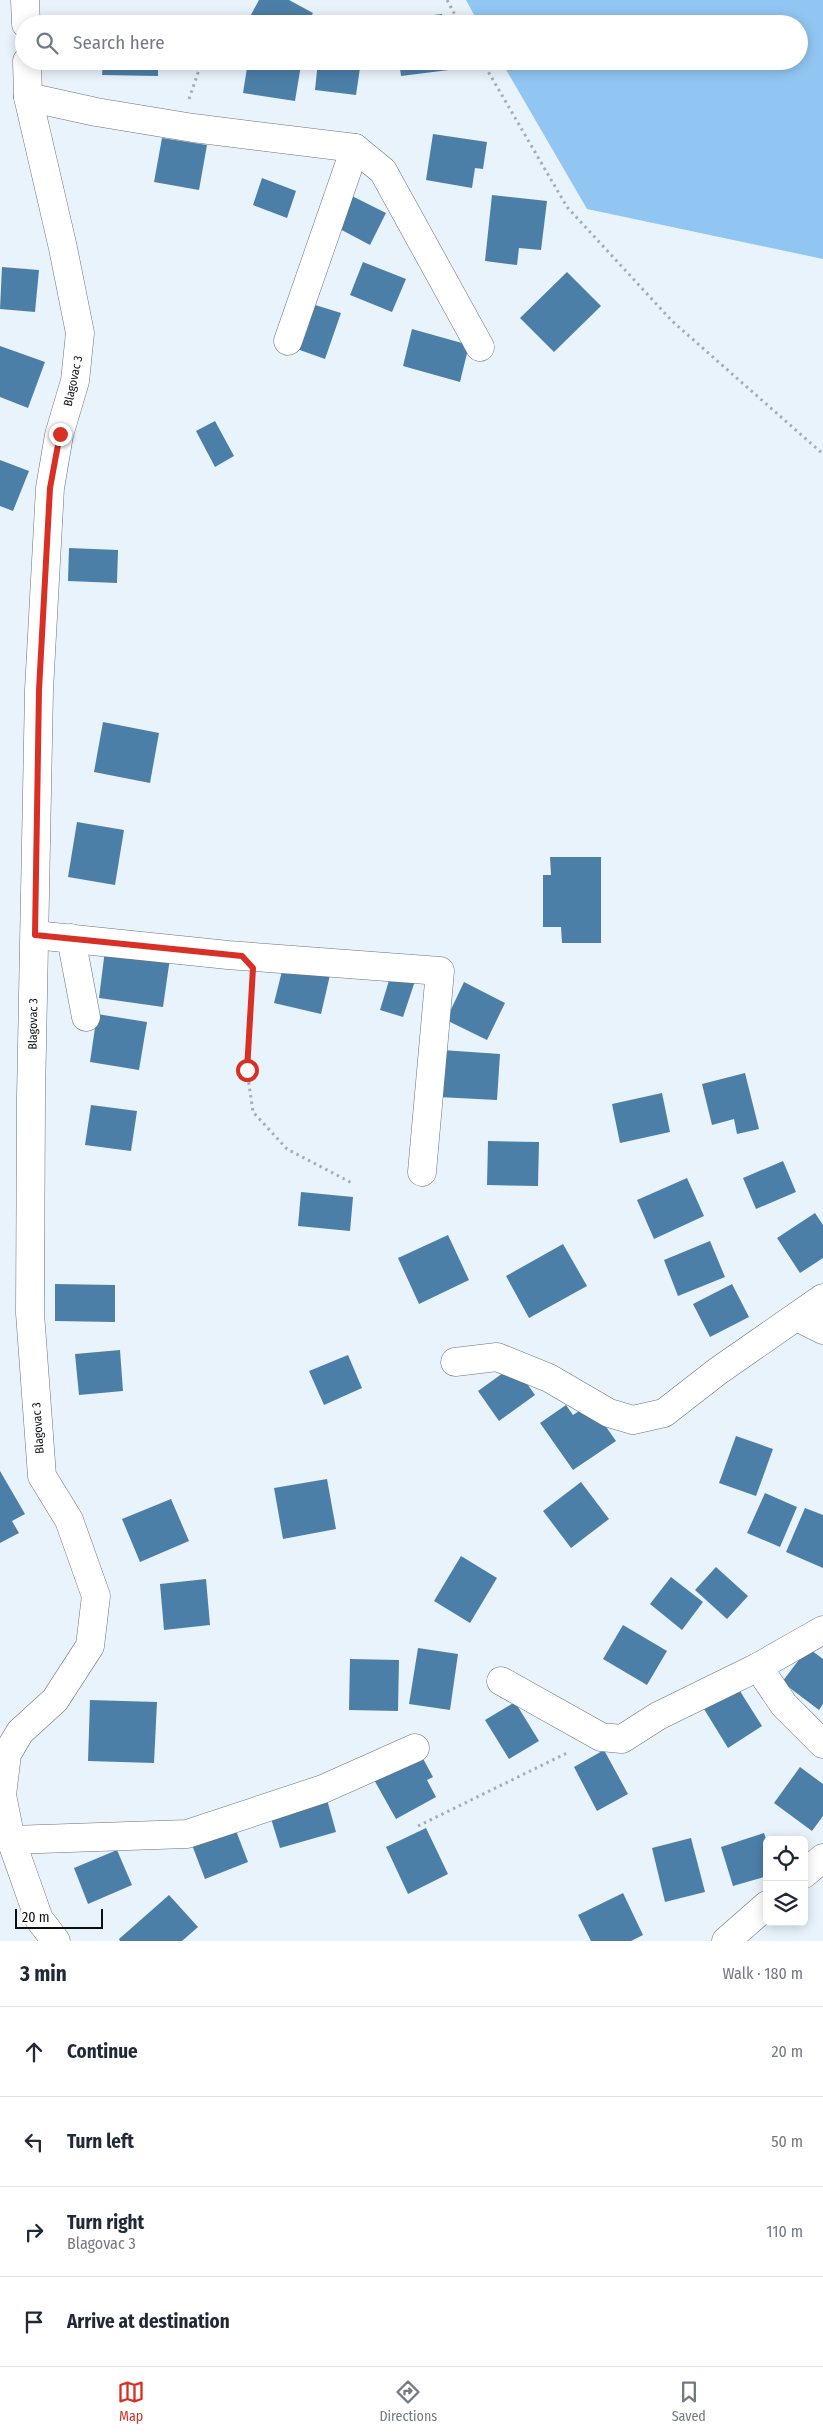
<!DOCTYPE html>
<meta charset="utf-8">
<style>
body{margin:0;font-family:"Fira Sans Condensed",sans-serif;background:#f2f2f3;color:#1f2937}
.controls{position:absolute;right:15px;bottom:15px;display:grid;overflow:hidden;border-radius:8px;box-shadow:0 2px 12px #0003}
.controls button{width:45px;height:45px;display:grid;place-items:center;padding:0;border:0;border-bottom:1px solid #e0e1e3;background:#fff;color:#1f2937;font:25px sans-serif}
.scale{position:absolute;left:15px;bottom:12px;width:88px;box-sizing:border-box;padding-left:5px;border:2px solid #0c0f12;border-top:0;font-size:14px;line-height:18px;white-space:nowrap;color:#0c0f12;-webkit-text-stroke:4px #fff;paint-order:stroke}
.stop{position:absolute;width:15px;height:15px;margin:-11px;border:4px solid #d93025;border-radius:50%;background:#fff}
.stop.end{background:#d93025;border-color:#fff;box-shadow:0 1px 5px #0008}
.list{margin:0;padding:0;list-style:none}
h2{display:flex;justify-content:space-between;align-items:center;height:65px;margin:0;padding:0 20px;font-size:21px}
h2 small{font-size:16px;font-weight:400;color:#747a83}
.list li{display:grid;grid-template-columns:32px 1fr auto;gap:15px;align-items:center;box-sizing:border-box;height:90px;padding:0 20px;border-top:1px solid #e0e1e3}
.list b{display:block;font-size:19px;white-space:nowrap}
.list p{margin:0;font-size:16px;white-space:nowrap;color:#747a83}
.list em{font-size:16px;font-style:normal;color:#747a83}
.icon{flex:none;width:28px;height:28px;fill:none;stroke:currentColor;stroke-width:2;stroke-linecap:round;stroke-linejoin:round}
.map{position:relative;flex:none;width:823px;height:1941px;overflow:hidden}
.search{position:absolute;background:#fff;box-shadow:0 2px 12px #0003;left:15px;right:15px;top:15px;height:55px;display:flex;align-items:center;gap:12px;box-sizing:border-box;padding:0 18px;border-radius:28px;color:#747a83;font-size:19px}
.sheet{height:425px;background:#fff}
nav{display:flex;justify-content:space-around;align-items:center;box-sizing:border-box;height:70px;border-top:1px solid #e0e1e3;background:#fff;font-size:14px;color:#747a83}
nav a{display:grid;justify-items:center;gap:2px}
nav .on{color:#d93025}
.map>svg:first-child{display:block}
.forest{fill:#91c6f3}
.building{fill:#4c7fa8}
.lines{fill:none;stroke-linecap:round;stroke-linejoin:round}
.minor-casing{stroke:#6a737a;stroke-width:29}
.path{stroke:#a6aeb5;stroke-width:3;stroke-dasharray:2.5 4;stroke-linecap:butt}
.minor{stroke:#fff;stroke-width:28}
.route{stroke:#d93025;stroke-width:6}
.labels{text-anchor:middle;stroke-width:4.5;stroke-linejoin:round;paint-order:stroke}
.street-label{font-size:12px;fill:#0c0f12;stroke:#fff}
</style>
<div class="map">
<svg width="823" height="1941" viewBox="0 0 823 1941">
<rect width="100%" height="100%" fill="#e9f3fc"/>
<polygon class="forest" points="466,0 823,0 823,259 587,209 501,61 799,61 799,24 479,24"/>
<g class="building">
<polygon points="259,0 289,0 313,13 307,24 250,24 247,22"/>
<polygon points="442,14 443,24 395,24 394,20"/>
<polygon points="103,61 158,61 158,76 102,75"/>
<polygon points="248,61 280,61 301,65 295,101 243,93"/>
<polygon points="318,61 361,61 356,95 315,90"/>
<polygon points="399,61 448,61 449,70 401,76"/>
<polygon points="433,134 487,142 483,169 475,168 472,188 426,180"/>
<polygon points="162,138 207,145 199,190 154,182"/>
<polygon points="262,178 296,191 287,218 253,205"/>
<polygon points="492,195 547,201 541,250 519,248 517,265 485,261"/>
<polygon points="352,196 386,213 370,245 336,227"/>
<polygon points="363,262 406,279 392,312 350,295"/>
<polygon points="2,267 39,270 35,312 0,309"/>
<polygon points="567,272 601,306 554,352 520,318"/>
<polygon points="312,304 341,313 325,359 297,349"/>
<polygon points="412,329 469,345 460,382 403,366"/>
<polygon points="0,346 45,362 28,408 0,397"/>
<polygon points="215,421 234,456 215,467 196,431"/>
<polygon points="0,460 29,471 13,511 0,506"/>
<polygon points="69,548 118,550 117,583 68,581"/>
<polygon points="103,722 159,733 150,783 94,772"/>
<polygon points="77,822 124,830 115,885 68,877"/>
<polygon points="550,857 601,857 601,943 562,943 561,927 543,927 543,875 551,875"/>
<polygon points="105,950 170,958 163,1007 99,998"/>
<polygon points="284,963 330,975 321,1014 274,1003"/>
<polygon points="391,974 415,981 403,1017 380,1010"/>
<polygon points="464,982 505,1003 487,1040 446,1020"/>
<polygon points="97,1014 147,1022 139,1070 90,1062"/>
<polygon points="442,1050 500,1054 497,1100 438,1097"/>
<polygon points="745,1073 759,1129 737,1134 734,1119 712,1125 702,1084"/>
<polygon points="662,1093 670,1132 620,1143 612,1104"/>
<polygon points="91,1105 137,1111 131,1151 85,1145"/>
<polygon points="488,1141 539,1142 538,1186 487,1185"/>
<polygon points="783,1161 796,1192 756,1209 743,1178"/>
<polygon points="687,1178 704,1216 654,1239 637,1200"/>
<polygon points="301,1192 353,1197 350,1231 298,1226"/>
<polygon points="815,1213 823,1225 823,1258 800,1273 777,1238"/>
<polygon points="448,1235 469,1280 419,1304 398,1258"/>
<polygon points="710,1241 725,1277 678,1296 664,1260"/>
<polygon points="563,1244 587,1286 529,1318 506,1276"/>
<polygon points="55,1284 115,1285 115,1322 55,1321"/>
<polygon points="732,1284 749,1317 710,1337 693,1304"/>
<polygon points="120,1350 123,1391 79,1395 75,1354"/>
<polygon points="348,1355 362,1388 324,1405 309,1371"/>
<polygon points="514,1365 535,1395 499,1421 478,1391"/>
<polygon points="590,1404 616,1441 573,1470 540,1423 566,1405 573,1415"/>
<polygon points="736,1436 773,1449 756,1496 719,1483"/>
<polygon points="0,1471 25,1514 12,1521 19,1533 0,1543"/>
<polygon points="327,1479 336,1529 283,1539 274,1488"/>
<polygon points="581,1482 609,1519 571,1548 543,1511"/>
<polygon points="765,1493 797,1507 780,1547 747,1533"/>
<polygon points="171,1499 189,1541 140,1562 122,1519"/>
<polygon points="805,1508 823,1515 823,1568 786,1552"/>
<polygon points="461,1556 497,1578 470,1623 434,1601"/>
<polygon points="716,1567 748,1596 727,1619 695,1590"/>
<polygon points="671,1577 703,1602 682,1630 650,1604"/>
<polygon points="206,1579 210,1625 164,1630 160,1584"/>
<polygon points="623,1625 667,1651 647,1685 603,1659"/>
<polygon points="418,1648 458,1654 450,1710 409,1704"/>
<polygon points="808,1648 823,1659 823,1704 819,1710 782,1682"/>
<polygon points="350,1659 399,1660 398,1711 349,1710"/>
<polygon points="738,1688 762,1726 728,1748 704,1709"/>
<polygon points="90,1700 157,1702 154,1763 88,1761"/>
<polygon points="515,1702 539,1741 509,1759 485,1720"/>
<polygon points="604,1750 628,1794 597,1811 574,1767"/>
<polygon points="420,1753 433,1777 427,1780 436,1797 396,1819 373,1778"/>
<polygon points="800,1767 823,1784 823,1816 812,1831 774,1803"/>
<polygon points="326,1796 336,1832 280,1848 269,1812"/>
<polygon points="235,1828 248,1862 205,1879 192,1845"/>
<polygon points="426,1828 448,1874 408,1894 386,1847"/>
<polygon points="764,1833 767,1842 767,1876 733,1886 721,1847"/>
<polygon points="691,1838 705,1892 665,1902 652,1848"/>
<polygon points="117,1850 132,1885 88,1904 74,1868"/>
<polygon points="623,1893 643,1935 631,1941 591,1941 578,1915"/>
<polygon points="169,1895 198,1927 182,1941 120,1941 119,1939"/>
</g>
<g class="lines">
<defs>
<g id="minor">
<polyline points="25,0 26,24"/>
<polyline points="27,61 28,97 63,248 80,333 75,381 59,435 50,488 39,690 31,1097 30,1313 42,1476 69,1520 96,1596 90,1646 55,1700 20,1732 7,1754 2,1795 11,1840 39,1919 56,1941"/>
<polyline points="28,97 96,112 193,128 355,148 383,171 480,347"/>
<polyline points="288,341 355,148"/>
<polyline points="35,935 228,955 440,971 422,1172"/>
<polyline points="71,938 86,1017"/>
<polyline points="797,1317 823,1330"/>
<polyline points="455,1362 497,1357 549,1378 609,1413 633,1420 664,1413 718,1371 823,1298"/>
<polyline points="758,1667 784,1705 823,1744"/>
<polyline points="501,1681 601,1737 622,1739 658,1716 758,1667 823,1630"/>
<polyline points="11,1840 187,1834 323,1789 415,1748"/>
<polyline points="804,1874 823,1858"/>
<polyline points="726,1941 767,1905"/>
</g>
</defs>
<use href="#minor" class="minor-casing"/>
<g class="path">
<polyline points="447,0 460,24"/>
<polyline points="482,61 567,207 672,321 823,454"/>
<polyline points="189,99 202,61"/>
<polyline points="252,985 247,1071 253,1112 287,1149 352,1183"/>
<polyline points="418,1826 569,1752"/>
</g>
<use href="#minor" class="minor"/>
</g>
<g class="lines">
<polyline class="route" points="60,434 50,488 39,690 35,935 242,956 253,968 247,1070"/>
</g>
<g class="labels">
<g class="street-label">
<text transform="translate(73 381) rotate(-78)" y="4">Blagovac 3</text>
<text transform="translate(33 1024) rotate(-89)" y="4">Blagovac 3</text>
<text transform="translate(38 1428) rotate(-94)" y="4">Blagovac 3</text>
</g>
</g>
</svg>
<div class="controls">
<button><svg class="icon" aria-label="locate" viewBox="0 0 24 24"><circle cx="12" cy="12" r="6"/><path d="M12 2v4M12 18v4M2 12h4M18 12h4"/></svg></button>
<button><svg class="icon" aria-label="layers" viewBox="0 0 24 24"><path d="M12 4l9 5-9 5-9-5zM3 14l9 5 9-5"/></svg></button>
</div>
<div class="scale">20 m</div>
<div class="stop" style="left:247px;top:1070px"></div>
<div class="stop end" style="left:60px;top:434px"></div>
<div class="search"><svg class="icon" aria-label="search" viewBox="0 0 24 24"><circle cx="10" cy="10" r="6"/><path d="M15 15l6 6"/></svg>Search here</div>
</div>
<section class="sheet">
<h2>3 min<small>Walk · 180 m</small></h2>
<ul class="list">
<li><svg class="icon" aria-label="ahead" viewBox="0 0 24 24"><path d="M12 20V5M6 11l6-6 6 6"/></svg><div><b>Continue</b></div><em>20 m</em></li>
<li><svg class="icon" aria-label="left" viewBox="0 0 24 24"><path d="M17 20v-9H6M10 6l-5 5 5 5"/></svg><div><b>Turn left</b></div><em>50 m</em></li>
<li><svg class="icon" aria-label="right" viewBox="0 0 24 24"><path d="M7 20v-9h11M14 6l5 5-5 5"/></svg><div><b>Turn right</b><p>Blagovac 3</p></div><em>110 m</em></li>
<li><svg class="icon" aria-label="arrive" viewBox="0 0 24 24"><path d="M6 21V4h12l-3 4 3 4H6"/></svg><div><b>Arrive at destination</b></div></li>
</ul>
</section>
<nav>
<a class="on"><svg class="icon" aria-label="map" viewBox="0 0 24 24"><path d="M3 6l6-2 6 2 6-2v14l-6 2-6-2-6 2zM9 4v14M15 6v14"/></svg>Map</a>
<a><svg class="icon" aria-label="directions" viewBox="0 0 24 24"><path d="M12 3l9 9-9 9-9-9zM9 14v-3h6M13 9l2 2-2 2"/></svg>Directions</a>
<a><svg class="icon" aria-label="saved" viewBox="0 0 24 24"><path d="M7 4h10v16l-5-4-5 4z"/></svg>Saved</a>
</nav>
